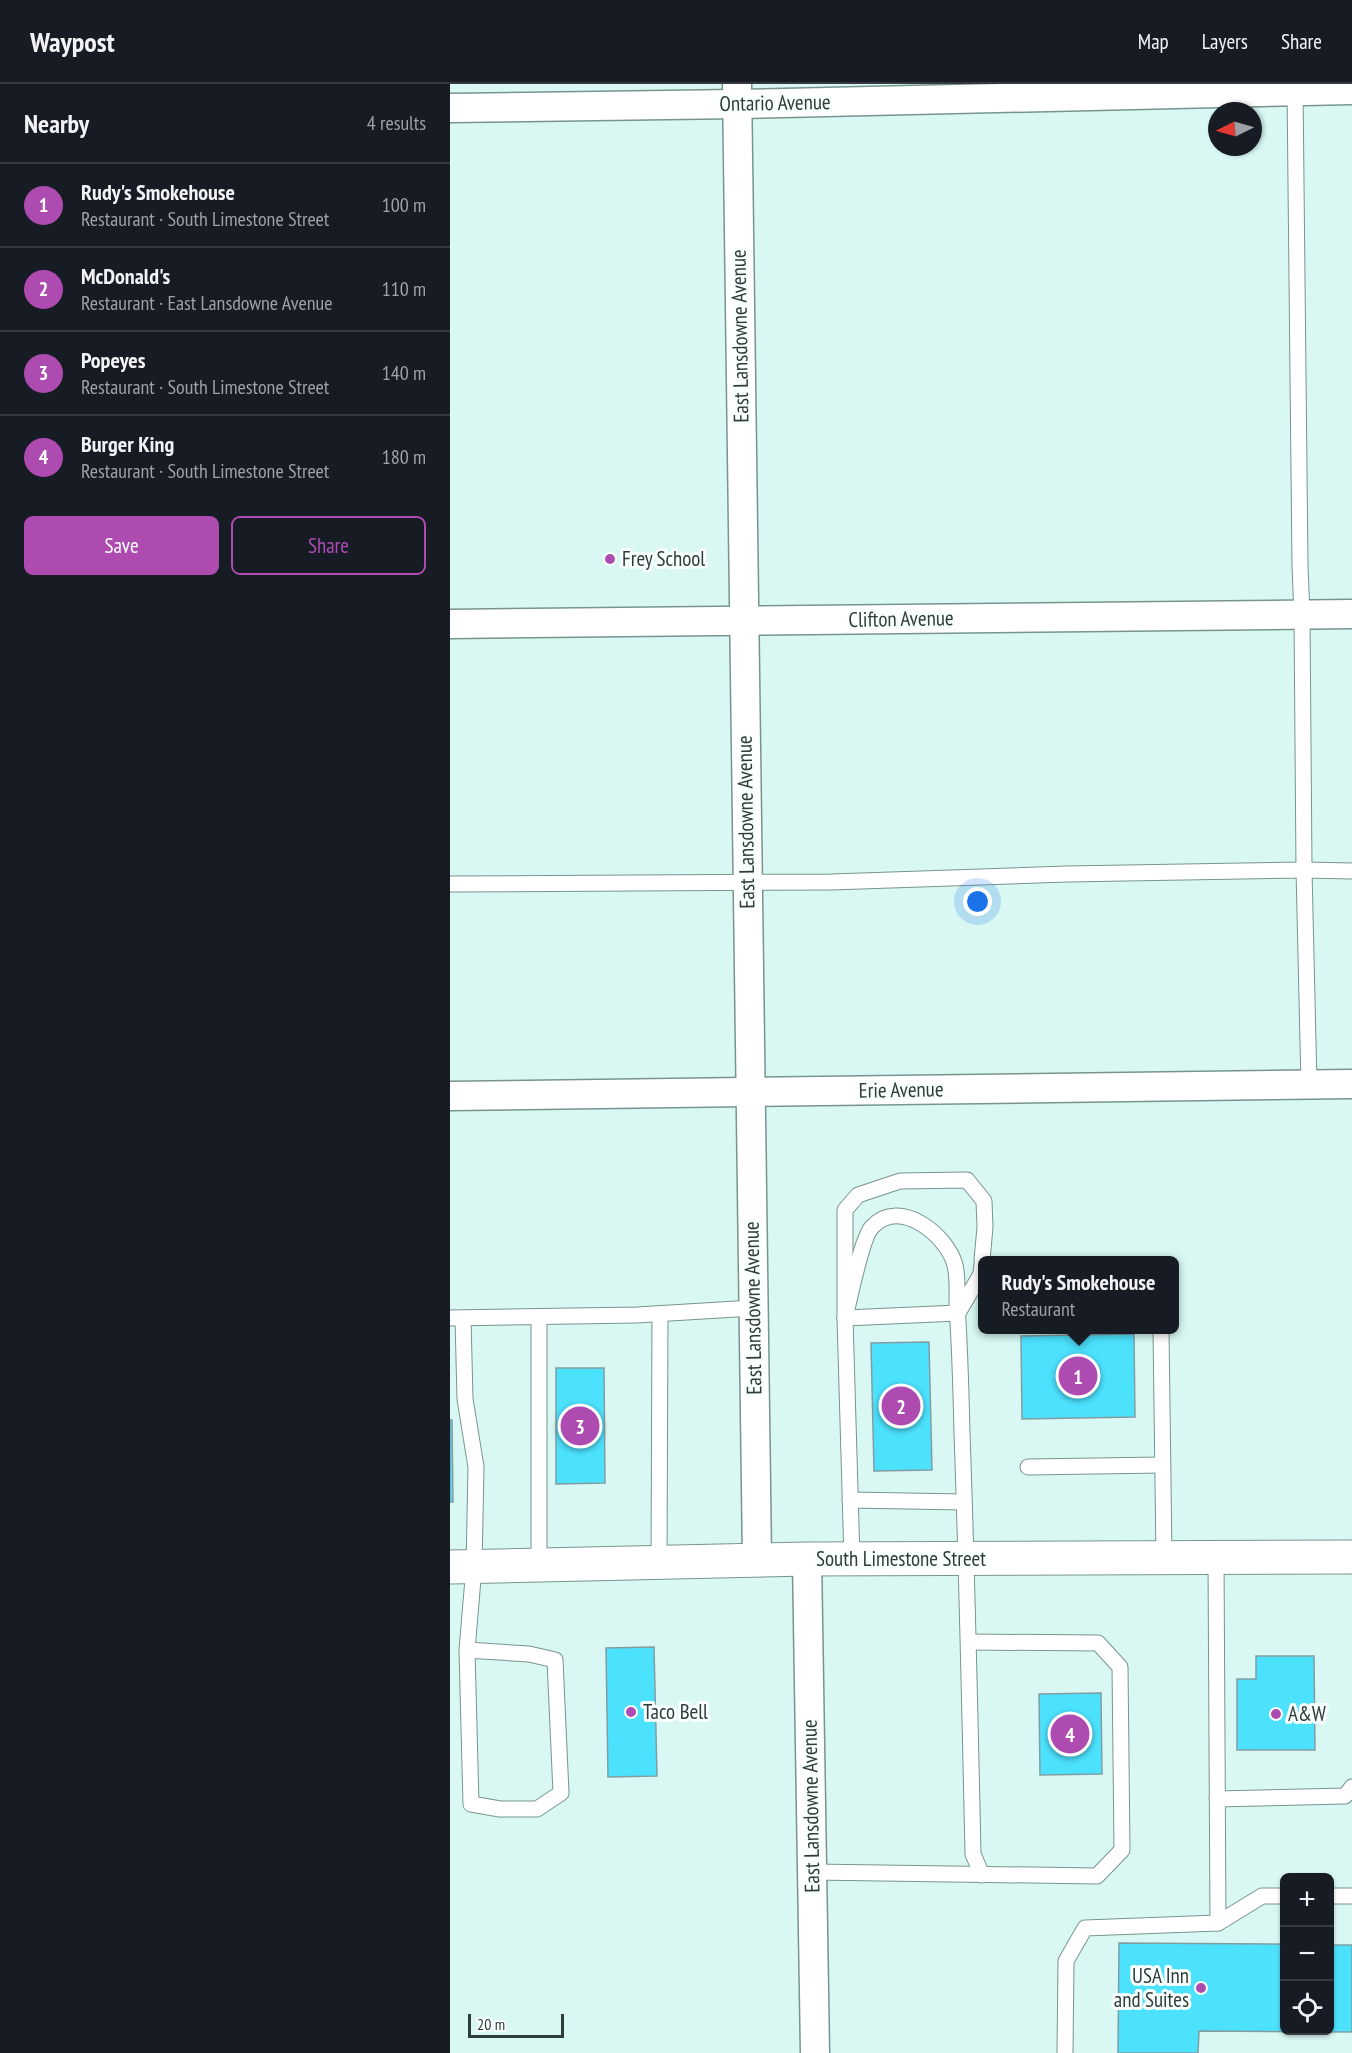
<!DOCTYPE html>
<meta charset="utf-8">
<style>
body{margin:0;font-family:"PT Sans Narrow",sans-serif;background:#20242c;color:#f1f3f6}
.controls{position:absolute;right:18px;bottom:18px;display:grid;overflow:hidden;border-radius:9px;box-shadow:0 2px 4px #0004}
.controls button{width:54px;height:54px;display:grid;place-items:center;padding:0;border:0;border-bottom:2px solid #363941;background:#171b24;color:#f1f3f6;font:30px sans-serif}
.compass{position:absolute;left:758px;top:18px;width:54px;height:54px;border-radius:50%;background:#171b24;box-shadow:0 2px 4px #0004;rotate:265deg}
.scale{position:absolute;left:18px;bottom:15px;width:96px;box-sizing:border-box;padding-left:6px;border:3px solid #303c3a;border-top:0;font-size:16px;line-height:21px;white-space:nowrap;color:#303c3a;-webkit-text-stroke:4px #f9fffe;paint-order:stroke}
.you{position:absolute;left:528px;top:818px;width:21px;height:21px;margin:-15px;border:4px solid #fff;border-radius:50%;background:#1a73e8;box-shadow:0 0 0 9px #1a73e833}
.badge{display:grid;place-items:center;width:39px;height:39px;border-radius:50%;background:#ad4bb1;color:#fff;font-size:20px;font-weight:700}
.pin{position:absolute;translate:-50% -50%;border:3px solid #fff;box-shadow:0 2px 6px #0006}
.popup{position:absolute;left:528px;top:1172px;width:201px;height:78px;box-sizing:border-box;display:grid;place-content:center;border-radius:9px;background:#171b24;filter:drop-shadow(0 2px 4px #0005);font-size:20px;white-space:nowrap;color:#9ea1a6}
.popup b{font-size:22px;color:#f1f3f6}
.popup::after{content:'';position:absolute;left:50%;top:100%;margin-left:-12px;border:12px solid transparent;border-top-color:#171b24}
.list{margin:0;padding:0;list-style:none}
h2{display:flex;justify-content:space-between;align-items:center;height:78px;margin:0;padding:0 24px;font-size:26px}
h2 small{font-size:20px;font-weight:400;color:#9ea1a6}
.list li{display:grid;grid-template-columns:39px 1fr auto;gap:18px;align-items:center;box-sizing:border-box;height:84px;padding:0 24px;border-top:2px solid #363941}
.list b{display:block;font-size:22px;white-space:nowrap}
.list p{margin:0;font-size:20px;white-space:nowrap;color:#9ea1a6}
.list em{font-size:20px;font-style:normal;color:#9ea1a6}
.actions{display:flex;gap:12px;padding:18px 24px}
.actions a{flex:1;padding:14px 0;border:2px solid #ad4bb1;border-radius:9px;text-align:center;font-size:21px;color:#ad4bb1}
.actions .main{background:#ad4bb1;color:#fff}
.icon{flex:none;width:33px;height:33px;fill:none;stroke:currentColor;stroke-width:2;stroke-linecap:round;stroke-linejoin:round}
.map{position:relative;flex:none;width:902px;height:1969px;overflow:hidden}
header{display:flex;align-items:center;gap:36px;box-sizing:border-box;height:84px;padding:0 30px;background:#171b24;border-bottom:2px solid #363941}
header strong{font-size:28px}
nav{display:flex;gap:33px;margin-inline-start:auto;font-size:21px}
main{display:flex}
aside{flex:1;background:#171b24}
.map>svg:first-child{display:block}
.building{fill:#4ce2fe;stroke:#819da3;stroke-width:1.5}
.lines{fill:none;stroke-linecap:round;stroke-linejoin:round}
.service-casing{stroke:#78948f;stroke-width:17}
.minor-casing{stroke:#78948f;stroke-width:31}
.primary-casing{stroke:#78948f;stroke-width:35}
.service{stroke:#fff;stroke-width:15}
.minor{stroke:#fff;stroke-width:28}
.primary{stroke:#fff;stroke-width:33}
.poi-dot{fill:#ad4bb1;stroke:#f9fffe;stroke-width:2}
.labels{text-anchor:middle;stroke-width:6;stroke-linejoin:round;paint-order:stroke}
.street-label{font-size:21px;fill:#303c3a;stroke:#f9fffe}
.poi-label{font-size:21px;fill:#303c3a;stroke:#f9fffe;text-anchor:start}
</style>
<header>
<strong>Waypost</strong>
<nav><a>Map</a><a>Layers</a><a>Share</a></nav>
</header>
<main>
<aside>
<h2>Nearby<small>4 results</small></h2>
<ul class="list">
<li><span class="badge">1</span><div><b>Rudy's Smokehouse</b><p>Restaurant · South Limestone Street</p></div><em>100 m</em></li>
<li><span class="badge">2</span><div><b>McDonald's</b><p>Restaurant · East Lansdowne Avenue</p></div><em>110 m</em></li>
<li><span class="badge">3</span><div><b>Popeyes</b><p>Restaurant · South Limestone Street</p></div><em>140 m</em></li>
<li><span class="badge">4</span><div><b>Burger King</b><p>Restaurant · South Limestone Street</p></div><em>180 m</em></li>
</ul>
<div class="actions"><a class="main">Save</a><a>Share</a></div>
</aside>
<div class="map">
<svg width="902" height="1969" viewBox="0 0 902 1969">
<rect width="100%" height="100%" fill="#d9f8f3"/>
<g class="building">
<polygon points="684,1250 685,1333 572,1335 571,1252"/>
<polygon points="479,1258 482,1386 424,1387 421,1259"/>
<polygon points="106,1284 154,1284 155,1399 106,1400"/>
<polygon points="0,1336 2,1336 3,1418 0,1418"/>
<polygon points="204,1563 207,1692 158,1693 156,1564"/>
<polygon points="806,1572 864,1572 865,1666 787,1666 787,1595 806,1595"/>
<polygon points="651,1609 652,1690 590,1691 589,1610"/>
<polygon points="669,1859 834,1860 834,1946 880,1946 880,1861 902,1861 902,1948 749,1947 748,1969 668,1969"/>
</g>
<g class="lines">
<defs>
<g id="service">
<polyline points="845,3 850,482 852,531 854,786 859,1001"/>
<polyline points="0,800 381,798 617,790 854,786 902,787"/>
<polyline points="508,1229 531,1190 532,1180"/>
<polyline points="0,1234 187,1231 303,1224"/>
<polyline points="13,1234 15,1315 26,1383 24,1483 17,1566 21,1720 50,1725 87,1725 111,1709 105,1576 79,1570 17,1566"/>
<path d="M395,1234C399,1217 412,1153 422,1143C450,1113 497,1151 505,1181C508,1194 507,1209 507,1222C510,1264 511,1307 512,1349C517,1489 520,1630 523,1770L532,1791"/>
<polyline points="395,1234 508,1229"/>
<polyline points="711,1246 714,1473"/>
<polyline points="578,1383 712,1381"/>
<polyline points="400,1416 514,1418"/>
<polyline points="766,1473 768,1839"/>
<polyline points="402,1475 395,1234 395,1126 408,1111 450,1097 517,1096 534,1117 535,1143 532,1176"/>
<polyline points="209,1479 210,1230"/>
<polyline points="89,1482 89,1233"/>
<polyline points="767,1715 895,1712 902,1703"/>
<polyline points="363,1788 647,1792 672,1766 670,1583 648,1559 519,1558"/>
<polyline points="880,1812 902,1812"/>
<polyline points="615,1969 616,1877 635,1844 768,1839 812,1812 834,1812"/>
</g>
<g id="minor">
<polyline points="287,0 307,1476"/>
<polyline points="0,24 287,20 902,6"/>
<polyline points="0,540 902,530"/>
<polyline points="0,1012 902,1000"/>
<polyline points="357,1475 365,1969"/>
</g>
<polyline id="primary" points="0,1483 357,1475 902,1473"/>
</defs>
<use href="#service" class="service-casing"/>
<use href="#minor" class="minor-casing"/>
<use href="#primary" class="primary-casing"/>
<use href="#service" class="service"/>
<use href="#minor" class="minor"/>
<use href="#primary" class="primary"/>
</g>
<g class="poi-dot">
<circle cx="160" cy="475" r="6"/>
<circle cx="181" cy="1628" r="6"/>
<circle cx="826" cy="1630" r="6"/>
<circle cx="751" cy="1904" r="6"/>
</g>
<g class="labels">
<g class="street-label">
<text transform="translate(325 19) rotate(-1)" y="7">Ontario Avenue</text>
<text transform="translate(290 252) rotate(-91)" y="7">East Lansdowne Avenue</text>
<text transform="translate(451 535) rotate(-1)" y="7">Clifton Avenue</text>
<text transform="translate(296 738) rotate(-91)" y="7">East Lansdowne Avenue</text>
<text transform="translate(451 1006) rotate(-1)" y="7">Erie Avenue</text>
<text transform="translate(303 1224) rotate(-91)" y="7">East Lansdowne Avenue</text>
<text x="451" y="1482">South Limestone Street</text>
<text transform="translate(361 1722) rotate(-91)" y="7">East Lansdowne Avenue</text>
</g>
<g class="poi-label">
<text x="172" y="482">Frey School</text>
<text x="193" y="1635">Taco Bell</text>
<text x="838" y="1637">A&amp;W</text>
<text x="739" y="1899" text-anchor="end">USA Inn<tspan x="739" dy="24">and Suites</tspan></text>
</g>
</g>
</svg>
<div class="controls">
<button>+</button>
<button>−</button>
<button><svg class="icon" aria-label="locate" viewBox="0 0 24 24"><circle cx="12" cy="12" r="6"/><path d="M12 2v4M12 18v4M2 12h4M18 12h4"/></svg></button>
</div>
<svg class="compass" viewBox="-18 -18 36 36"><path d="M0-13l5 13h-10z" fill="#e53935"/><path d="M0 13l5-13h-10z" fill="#9ea1a6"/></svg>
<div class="scale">20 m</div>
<div class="you"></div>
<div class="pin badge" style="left:628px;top:1292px">1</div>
<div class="popup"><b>Rudy's Smokehouse</b>Restaurant</div>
<div class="pin badge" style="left:451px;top:1322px">2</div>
<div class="pin badge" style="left:130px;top:1342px">3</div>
<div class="pin badge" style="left:620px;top:1650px">4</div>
</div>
</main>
